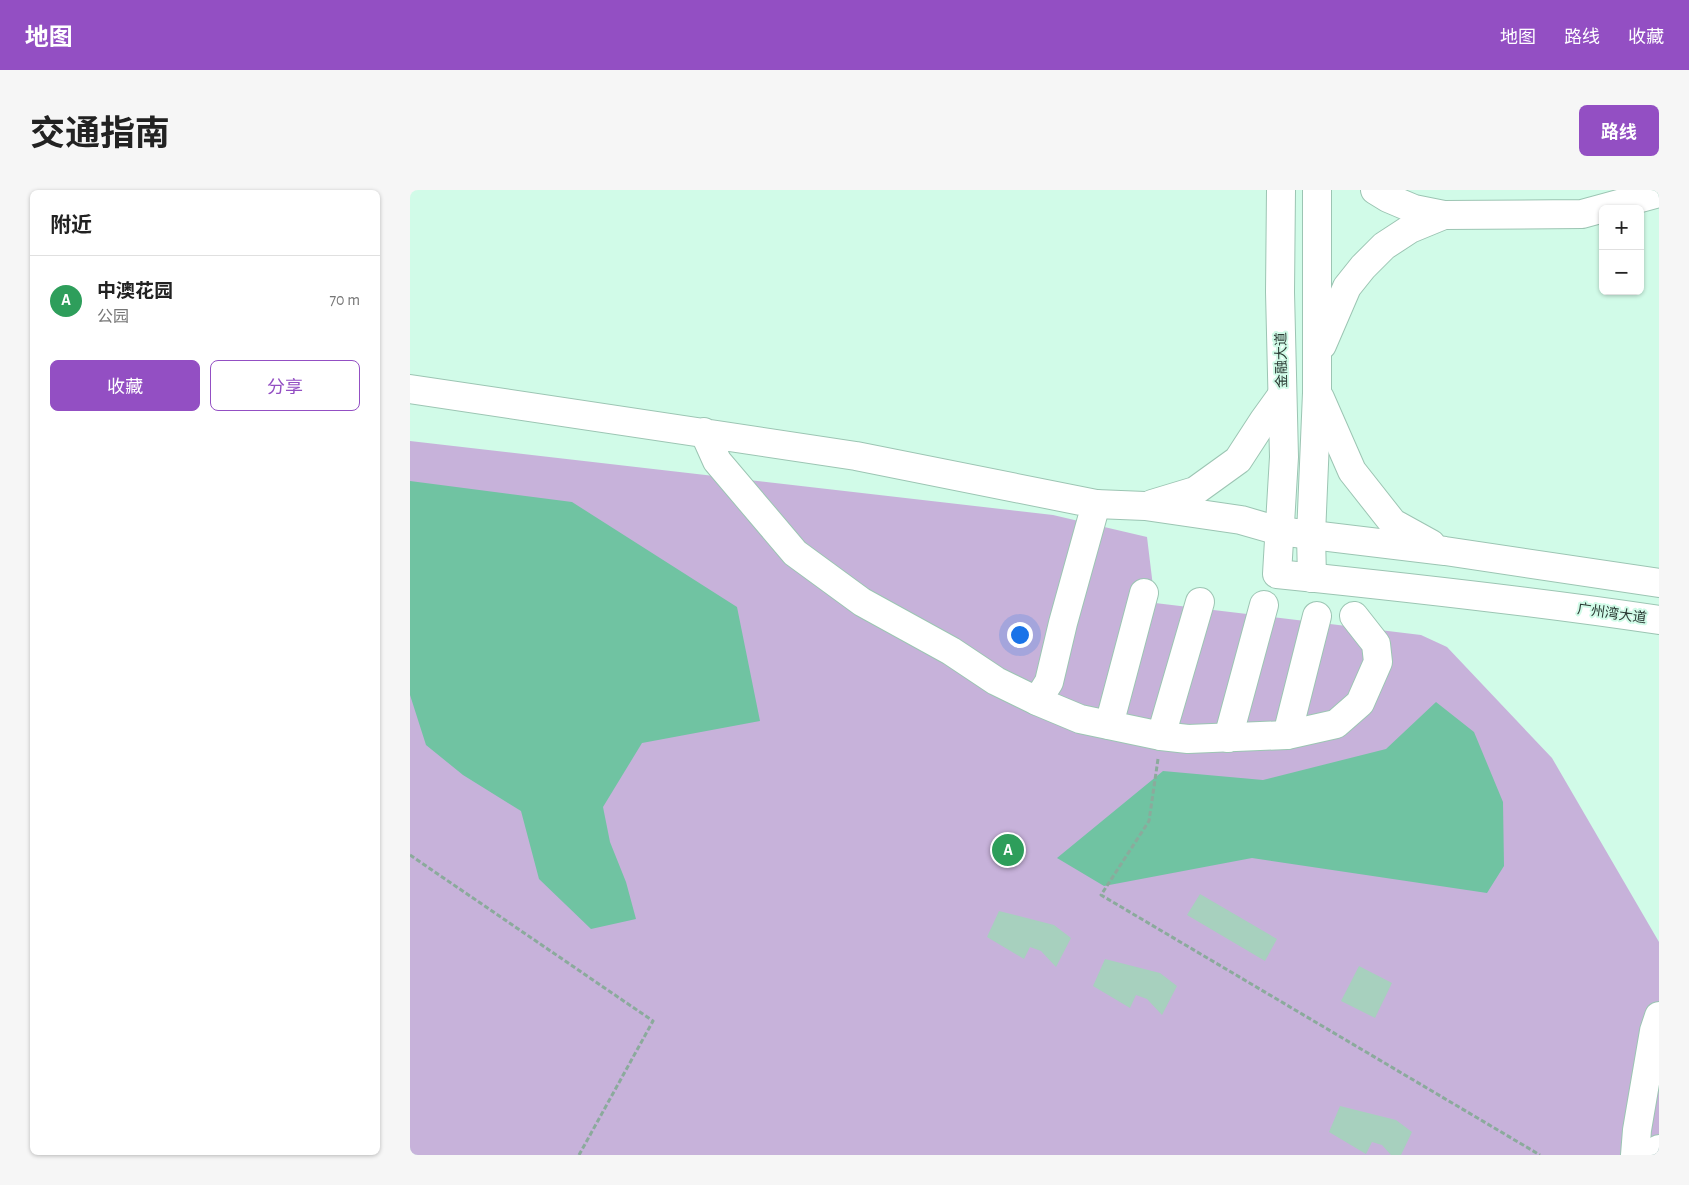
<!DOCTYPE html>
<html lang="zh">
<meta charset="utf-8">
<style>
body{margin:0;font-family:"Alegreya Sans","Noto Sans SC",sans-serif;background:#f6f6f6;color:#222}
.controls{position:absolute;right:15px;top:15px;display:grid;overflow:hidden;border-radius:8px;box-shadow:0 1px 4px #0004}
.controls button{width:45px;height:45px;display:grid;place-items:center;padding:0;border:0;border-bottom:1px solid #e0e0e0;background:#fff;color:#222;font:25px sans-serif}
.you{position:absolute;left:609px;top:444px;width:18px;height:18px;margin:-12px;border:4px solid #fff;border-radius:50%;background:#1a73e8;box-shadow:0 0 0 8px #1a73e833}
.badge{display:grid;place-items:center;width:32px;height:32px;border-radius:50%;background:#934fc3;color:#fff;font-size:16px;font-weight:700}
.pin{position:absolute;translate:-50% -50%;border:2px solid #fff;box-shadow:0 1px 5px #0006}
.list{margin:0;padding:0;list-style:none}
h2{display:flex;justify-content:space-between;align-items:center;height:65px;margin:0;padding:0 20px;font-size:21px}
h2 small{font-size:16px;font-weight:400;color:#767676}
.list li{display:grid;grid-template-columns:32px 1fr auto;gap:15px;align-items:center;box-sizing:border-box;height:90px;padding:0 20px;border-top:1px solid #e0e0e0}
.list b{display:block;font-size:19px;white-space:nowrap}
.list p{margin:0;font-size:16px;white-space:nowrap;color:#767676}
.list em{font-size:16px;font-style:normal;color:#767676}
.actions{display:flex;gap:10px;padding:15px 20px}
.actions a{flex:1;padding:11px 0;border:1px solid #934fc3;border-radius:8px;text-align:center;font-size:18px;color:#934fc3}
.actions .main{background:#934fc3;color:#fff}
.map{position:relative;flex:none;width:1249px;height:965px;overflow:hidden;border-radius:8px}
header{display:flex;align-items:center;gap:30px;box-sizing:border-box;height:70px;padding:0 25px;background:#934fc3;color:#fff}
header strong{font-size:24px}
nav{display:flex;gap:28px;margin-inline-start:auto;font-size:18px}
.intro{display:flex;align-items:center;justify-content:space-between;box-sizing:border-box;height:120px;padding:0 30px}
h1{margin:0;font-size:35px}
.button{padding:12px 22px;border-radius:8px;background:#934fc3;color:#fff;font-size:18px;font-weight:700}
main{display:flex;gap:30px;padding:0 30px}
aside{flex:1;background:#fff;border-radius:8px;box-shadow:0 1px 4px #0004}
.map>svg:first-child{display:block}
.green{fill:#c7b2da}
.water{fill:#70c3a2}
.building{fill:#a7d0be}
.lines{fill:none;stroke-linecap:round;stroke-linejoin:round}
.minor-casing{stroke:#9cc5b3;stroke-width:30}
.path{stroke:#8baa9c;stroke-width:3;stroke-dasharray:5 2.5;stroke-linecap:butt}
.minor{stroke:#fff;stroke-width:28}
.labels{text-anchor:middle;stroke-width:4;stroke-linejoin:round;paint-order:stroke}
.street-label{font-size:14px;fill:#2b3b34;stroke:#d1fbe8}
</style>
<header>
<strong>地图</strong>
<nav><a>地图</a><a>路线</a><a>收藏</a></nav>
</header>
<div class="intro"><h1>交通指南</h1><a class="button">路线</a></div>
<main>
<aside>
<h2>附近<small></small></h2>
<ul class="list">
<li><span class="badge" style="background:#2e9e5b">A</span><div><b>中澳花园</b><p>公园</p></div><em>70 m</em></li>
</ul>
<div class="actions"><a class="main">收藏</a><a>分享</a></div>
</aside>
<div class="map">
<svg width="1249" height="965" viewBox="0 0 1249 965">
<rect width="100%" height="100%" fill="#d1fbe8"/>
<polygon class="green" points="0,251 643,325 737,347 745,413 1011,445 1037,457 1142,568 1249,752 1249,965 0,965"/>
<g class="water">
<polygon points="0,291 162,312 327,417 350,531 232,553 193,617 200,652 216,692 226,729 181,739 129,689 111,621 53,585 16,555 0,505"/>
<polygon points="1026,512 1064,542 1093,612 1094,676 1077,703 842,668 694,696 647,668 753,581 853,590 976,559"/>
</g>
<g class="building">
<polygon points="790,704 867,749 855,771 777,725"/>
<polygon points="589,721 644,735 661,748 646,777 631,761 620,757 614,769 577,747"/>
<polygon points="695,769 750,783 767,796 752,825 737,809 726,805 720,818 683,796"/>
<polygon points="949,776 982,793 965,828 931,811"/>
<polygon points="930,916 986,930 1002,942 991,965 981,965 972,955 962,952 956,964 919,942"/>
</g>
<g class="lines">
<defs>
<g id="minor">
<path d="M871,0L870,102L874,267L867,384C994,397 1122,411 1249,430"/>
<polyline points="965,0 978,8 1004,19 1034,25 1172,24 1249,3"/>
<polyline points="912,155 937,97 953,77 974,56 1000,39 1034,25"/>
<polyline points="0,199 446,266 686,314 653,433 639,492 627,511 586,491 541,461 452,412 385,363 307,271 294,242"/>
<polyline points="910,208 942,281 983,333 1021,354"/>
<polyline points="686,314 735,316 831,330 869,341 1035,361 1249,393"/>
<polyline points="742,314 785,301 828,270 854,230 872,205"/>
<polyline points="902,388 901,345 907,203 907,0"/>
<polyline points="627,511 670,529 751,546 778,549 877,545 926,534 950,513 968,472 966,454 944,426"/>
<polyline points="699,535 734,403"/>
<polyline points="877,545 907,426"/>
<polyline points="751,546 790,412"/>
<polyline points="818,548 854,415"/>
<polyline points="1225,965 1227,940 1244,841 1249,826"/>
<polyline points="1248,965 1249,959"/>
</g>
</defs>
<use href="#minor" class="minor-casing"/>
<g class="path">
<polyline points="748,569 739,631 691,705 1130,965"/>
<polyline points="0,665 243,831 169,965"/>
</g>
<use href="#minor" class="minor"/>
</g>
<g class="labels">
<g class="street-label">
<text transform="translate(871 170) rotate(-91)" y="5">金融大道</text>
<text transform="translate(1202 423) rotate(8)" y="5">广州湾大道</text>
</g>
</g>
</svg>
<div class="controls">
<button>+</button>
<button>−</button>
</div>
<div class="you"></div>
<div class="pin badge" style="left:598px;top:660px;background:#2e9e5b">A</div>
</div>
</main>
